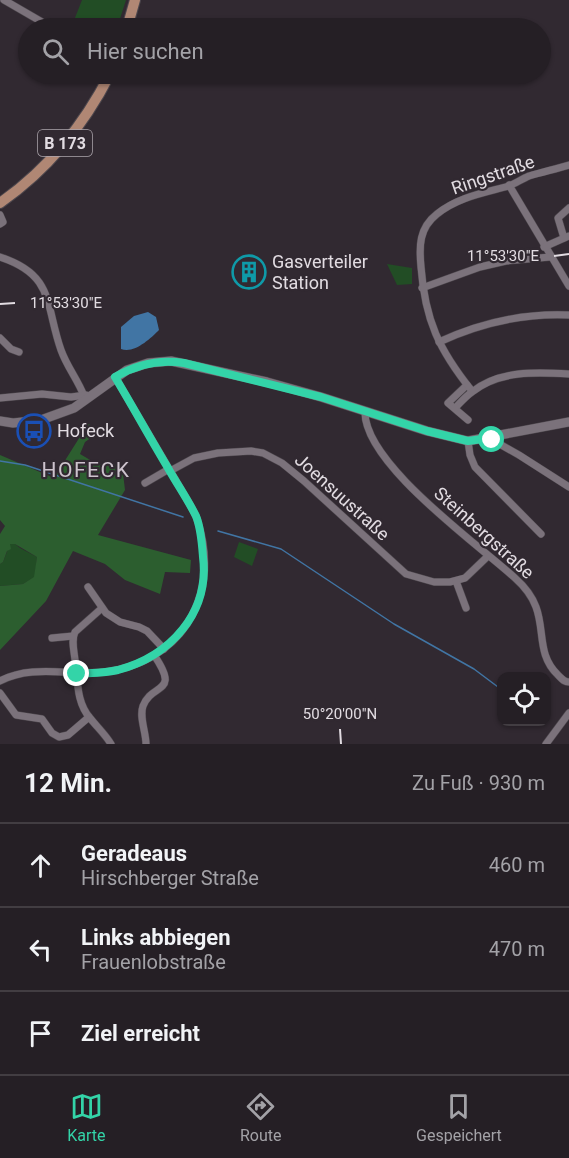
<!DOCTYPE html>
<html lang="de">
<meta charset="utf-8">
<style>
body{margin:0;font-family:Roboto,sans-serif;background:#312c32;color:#f1f3f6}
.controls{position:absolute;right:18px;bottom:18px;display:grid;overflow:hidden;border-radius:12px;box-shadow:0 2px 4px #0004}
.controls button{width:54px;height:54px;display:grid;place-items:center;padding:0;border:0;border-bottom:2px solid #423d42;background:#251f25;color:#f1f3f6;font:30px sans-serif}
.stop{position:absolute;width:18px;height:18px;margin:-14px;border:4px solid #33d4a8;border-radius:50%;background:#fff}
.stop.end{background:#33d4a8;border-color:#fff;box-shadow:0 2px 6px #0008}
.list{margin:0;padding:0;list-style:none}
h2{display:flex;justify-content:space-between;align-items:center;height:78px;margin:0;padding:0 24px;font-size:26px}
h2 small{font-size:20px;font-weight:400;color:#a3a2a7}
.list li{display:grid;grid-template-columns:39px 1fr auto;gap:18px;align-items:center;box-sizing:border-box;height:84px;padding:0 24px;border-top:2px solid #423d42}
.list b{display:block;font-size:22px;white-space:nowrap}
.list p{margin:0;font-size:20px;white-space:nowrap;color:#a3a2a7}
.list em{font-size:20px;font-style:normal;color:#a3a2a7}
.icon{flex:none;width:33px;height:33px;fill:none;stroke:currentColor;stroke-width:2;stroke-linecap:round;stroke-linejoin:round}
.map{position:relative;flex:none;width:569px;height:744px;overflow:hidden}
.search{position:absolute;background:#251f25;box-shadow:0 2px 4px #0004;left:18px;right:18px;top:18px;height:66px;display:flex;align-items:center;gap:15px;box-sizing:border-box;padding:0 21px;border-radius:33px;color:#a3a2a7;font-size:22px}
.sheet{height:330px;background:#251f25}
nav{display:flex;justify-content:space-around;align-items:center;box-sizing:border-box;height:84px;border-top:2px solid #423d42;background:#251f25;font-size:16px;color:#a3a2a7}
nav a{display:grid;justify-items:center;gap:3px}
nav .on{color:#33d4a8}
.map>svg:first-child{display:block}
.green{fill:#224d25}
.forest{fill:#2c5e2f}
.water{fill:#4175a4}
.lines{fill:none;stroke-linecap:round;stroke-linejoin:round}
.stream{stroke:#4175a4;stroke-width:1.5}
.minor-casing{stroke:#4d474d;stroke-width:8}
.secondary-casing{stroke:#4d474d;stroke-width:10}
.primary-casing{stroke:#4d474d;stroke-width:12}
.minor{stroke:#7b727b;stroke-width:7}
.secondary{stroke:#7b727b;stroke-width:9}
.primary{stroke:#b08774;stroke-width:10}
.route{stroke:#33d4a8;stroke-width:8}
.ticks{fill:none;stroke:#e2dce2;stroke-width:2}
.labels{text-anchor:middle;stroke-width:4.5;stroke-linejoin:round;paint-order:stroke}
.shield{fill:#312931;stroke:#ada6ad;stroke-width:1.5}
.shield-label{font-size:16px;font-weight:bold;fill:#e2dce2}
.street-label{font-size:18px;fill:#e2dce2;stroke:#312931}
.poi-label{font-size:18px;fill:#e2dce2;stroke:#312931;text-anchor:start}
.quarter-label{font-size:21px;letter-spacing:1.5px;fill:#cdc3cd;stroke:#312931}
.ticks-label{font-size:15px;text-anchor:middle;fill:#e2dce2;stroke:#312931;stroke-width:4.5;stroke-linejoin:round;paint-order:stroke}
</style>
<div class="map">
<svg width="569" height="744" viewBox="0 0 569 744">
<rect width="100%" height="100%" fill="#312931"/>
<g class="green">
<polygon points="82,0 126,0 117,28 71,28"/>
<polygon points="387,264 412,268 412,284 397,285"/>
<polygon points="239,542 258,549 252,566 234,557"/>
<polygon points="10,544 15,544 20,548 37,557 35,577 23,584 0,586 0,564 3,562"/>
</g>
<polygon class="forest" points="88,424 102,430 85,442 80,454 97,464 122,465 125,490 98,535 191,560 190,573 165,572 160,594 125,580 105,564 73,551 46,601 0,650 0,586 23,584 34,577 37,557 15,544 10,544 11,549 7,551 3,562 0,564 0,534 5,526 0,520 0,455 54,478"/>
<path class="water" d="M148,312L156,317L159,330C150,339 134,354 121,349V327L134,316Z"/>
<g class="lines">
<g class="stream">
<polyline points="0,461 25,465 183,517"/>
<polyline points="218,531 281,549 394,624 474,669 502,690"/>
</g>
<defs>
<g id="minor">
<polyline points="4,0 42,22"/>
<polyline points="509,185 569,286"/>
<polyline points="0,215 3,222 0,224"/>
<polyline points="564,238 558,218 569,208"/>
<polyline points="544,247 569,236"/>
<path d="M0,257C55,275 45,305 61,350C67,367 78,380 84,396"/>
<polyline points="422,288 480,267 506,261 550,257"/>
<polyline points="0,338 11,349 19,352"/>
<path d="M439,342C480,323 524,313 569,315"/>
<polyline points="467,385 448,403 468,420"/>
<path d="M472,391C439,350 425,320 421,267C419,246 419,228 437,214C458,197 484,193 509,186C516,183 522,179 529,176C542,172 556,169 569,165"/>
<polyline points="0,398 42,394 71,397 86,395"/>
<path d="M455,408C460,403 466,396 472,392C499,370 537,372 569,374"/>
<path d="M365,411C363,463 478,544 515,578C524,586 532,596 536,607C545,631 537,655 558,675C562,679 564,682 569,682"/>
<polyline points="489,438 519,455 569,487"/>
<polyline points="468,441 470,455 475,467 541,534"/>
<polyline points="170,471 194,458 218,453 251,451 263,453 282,463 304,481 406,574 434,582 450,582 465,578 488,556"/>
<polyline points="145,483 169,469"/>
<polyline points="456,581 466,608"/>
<polyline points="88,587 106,613 120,622 139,627 147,631 164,649"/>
<path d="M102,608L75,632C71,640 74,650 75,660C78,680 76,702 90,718C97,727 105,734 111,744"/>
<polyline points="52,638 73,636"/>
<path d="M0,681C36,662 78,679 117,670C189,654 220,588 197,519C192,506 182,492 175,479C155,445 135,411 115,377"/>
<polyline points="0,693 16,715 42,719 52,733 59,737 68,735 89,717"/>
<path d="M146,744C146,732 139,717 143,706C152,682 181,695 154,655"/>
<polyline points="546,744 569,713"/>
</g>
<polyline id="secondary" points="0,421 13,423 41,420 74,408 127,370 148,363 171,361 267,382 321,397 427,431 468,441 569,422"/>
<g id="primary">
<polyline points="127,28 135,0"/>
<path d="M0,203C47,170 84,125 110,74"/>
</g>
</defs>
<use href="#minor" class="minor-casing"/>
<use href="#secondary" class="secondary-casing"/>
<use href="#primary" class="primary-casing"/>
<use href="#minor" class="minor"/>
<use href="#secondary" class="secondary"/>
<use href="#primary" class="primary"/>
</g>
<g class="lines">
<path class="route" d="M77,674C90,673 105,673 118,670C170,656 210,613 203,557C202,544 201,528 196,516C188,500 177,484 168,468C150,438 133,407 115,377C137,364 160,359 184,363L321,397L427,431L468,441L489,438L492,440"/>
</g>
<path class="ticks" d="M554,256L569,254M0,304L15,303M340,729L341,744"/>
<defs>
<symbol id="building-ring" viewBox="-11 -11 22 22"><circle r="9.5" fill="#312931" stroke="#0f9aa8" stroke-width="1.5"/><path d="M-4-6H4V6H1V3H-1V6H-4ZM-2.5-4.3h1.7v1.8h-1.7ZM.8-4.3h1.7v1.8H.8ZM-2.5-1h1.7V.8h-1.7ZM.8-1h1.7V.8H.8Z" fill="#0f9aa8"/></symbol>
<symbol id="bus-ring" viewBox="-11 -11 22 22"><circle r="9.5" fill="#312931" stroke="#1a4fb4" stroke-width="1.5"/><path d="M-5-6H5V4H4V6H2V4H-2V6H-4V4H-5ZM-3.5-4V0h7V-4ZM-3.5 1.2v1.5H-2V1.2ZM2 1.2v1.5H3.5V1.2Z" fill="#1a4fb4"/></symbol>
</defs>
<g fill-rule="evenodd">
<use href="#building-ring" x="230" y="253" width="38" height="38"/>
<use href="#bus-ring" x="15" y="412" width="38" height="38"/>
</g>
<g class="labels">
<rect class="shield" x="38" y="130" width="54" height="26" rx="4.5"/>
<g class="shield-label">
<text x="65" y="149">B 173</text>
</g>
<g class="street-label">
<text transform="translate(493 175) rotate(-19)" y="6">Ringstraße</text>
<text transform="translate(342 497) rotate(42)" y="6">Joensuustraße</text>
<text transform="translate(484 533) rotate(42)" y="6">Steinbergstraße</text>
</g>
<g class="poi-label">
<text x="272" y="268">Gasverteiler<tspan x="272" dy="21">Station</tspan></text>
<text x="57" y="437">Hofeck</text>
</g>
<g class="quarter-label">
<text x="86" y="477">HOFECK</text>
</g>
</g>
<g class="ticks-label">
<text x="503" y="261">11°53'30"E</text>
<text x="66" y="308">11°53'30"E</text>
<text x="340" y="719">50°20'00"N</text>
</g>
</svg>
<div class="controls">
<button><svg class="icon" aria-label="locate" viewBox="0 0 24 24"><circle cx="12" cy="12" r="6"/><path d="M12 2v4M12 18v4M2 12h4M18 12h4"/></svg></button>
</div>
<div class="stop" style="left:492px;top:440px"></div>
<div class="stop end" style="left:77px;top:674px"></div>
<div class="search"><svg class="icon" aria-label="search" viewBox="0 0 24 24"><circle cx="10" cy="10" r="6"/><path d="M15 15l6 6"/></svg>Hier suchen</div>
</div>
<section class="sheet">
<h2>12 Min.<small>Zu Fuß · 930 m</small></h2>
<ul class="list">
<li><svg class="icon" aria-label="ahead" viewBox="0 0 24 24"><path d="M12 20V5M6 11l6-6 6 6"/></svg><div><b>Geradeaus</b><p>Hirschberger Straße</p></div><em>460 m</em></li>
<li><svg class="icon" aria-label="left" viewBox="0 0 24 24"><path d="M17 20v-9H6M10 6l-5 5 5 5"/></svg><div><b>Links abbiegen</b><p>Frauenlobstraße</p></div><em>470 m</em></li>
<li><svg class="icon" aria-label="arrive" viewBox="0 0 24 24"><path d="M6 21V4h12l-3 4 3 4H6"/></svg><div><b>Ziel erreicht</b></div></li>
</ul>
</section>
<nav>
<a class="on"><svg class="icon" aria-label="map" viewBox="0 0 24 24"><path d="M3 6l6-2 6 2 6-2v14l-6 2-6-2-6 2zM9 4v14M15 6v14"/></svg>Karte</a>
<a><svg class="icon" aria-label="directions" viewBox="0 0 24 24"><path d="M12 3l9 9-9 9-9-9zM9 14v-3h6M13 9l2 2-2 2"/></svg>Route</a>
<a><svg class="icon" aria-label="saved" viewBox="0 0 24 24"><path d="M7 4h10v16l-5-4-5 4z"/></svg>Gespeichert</a>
</nav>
